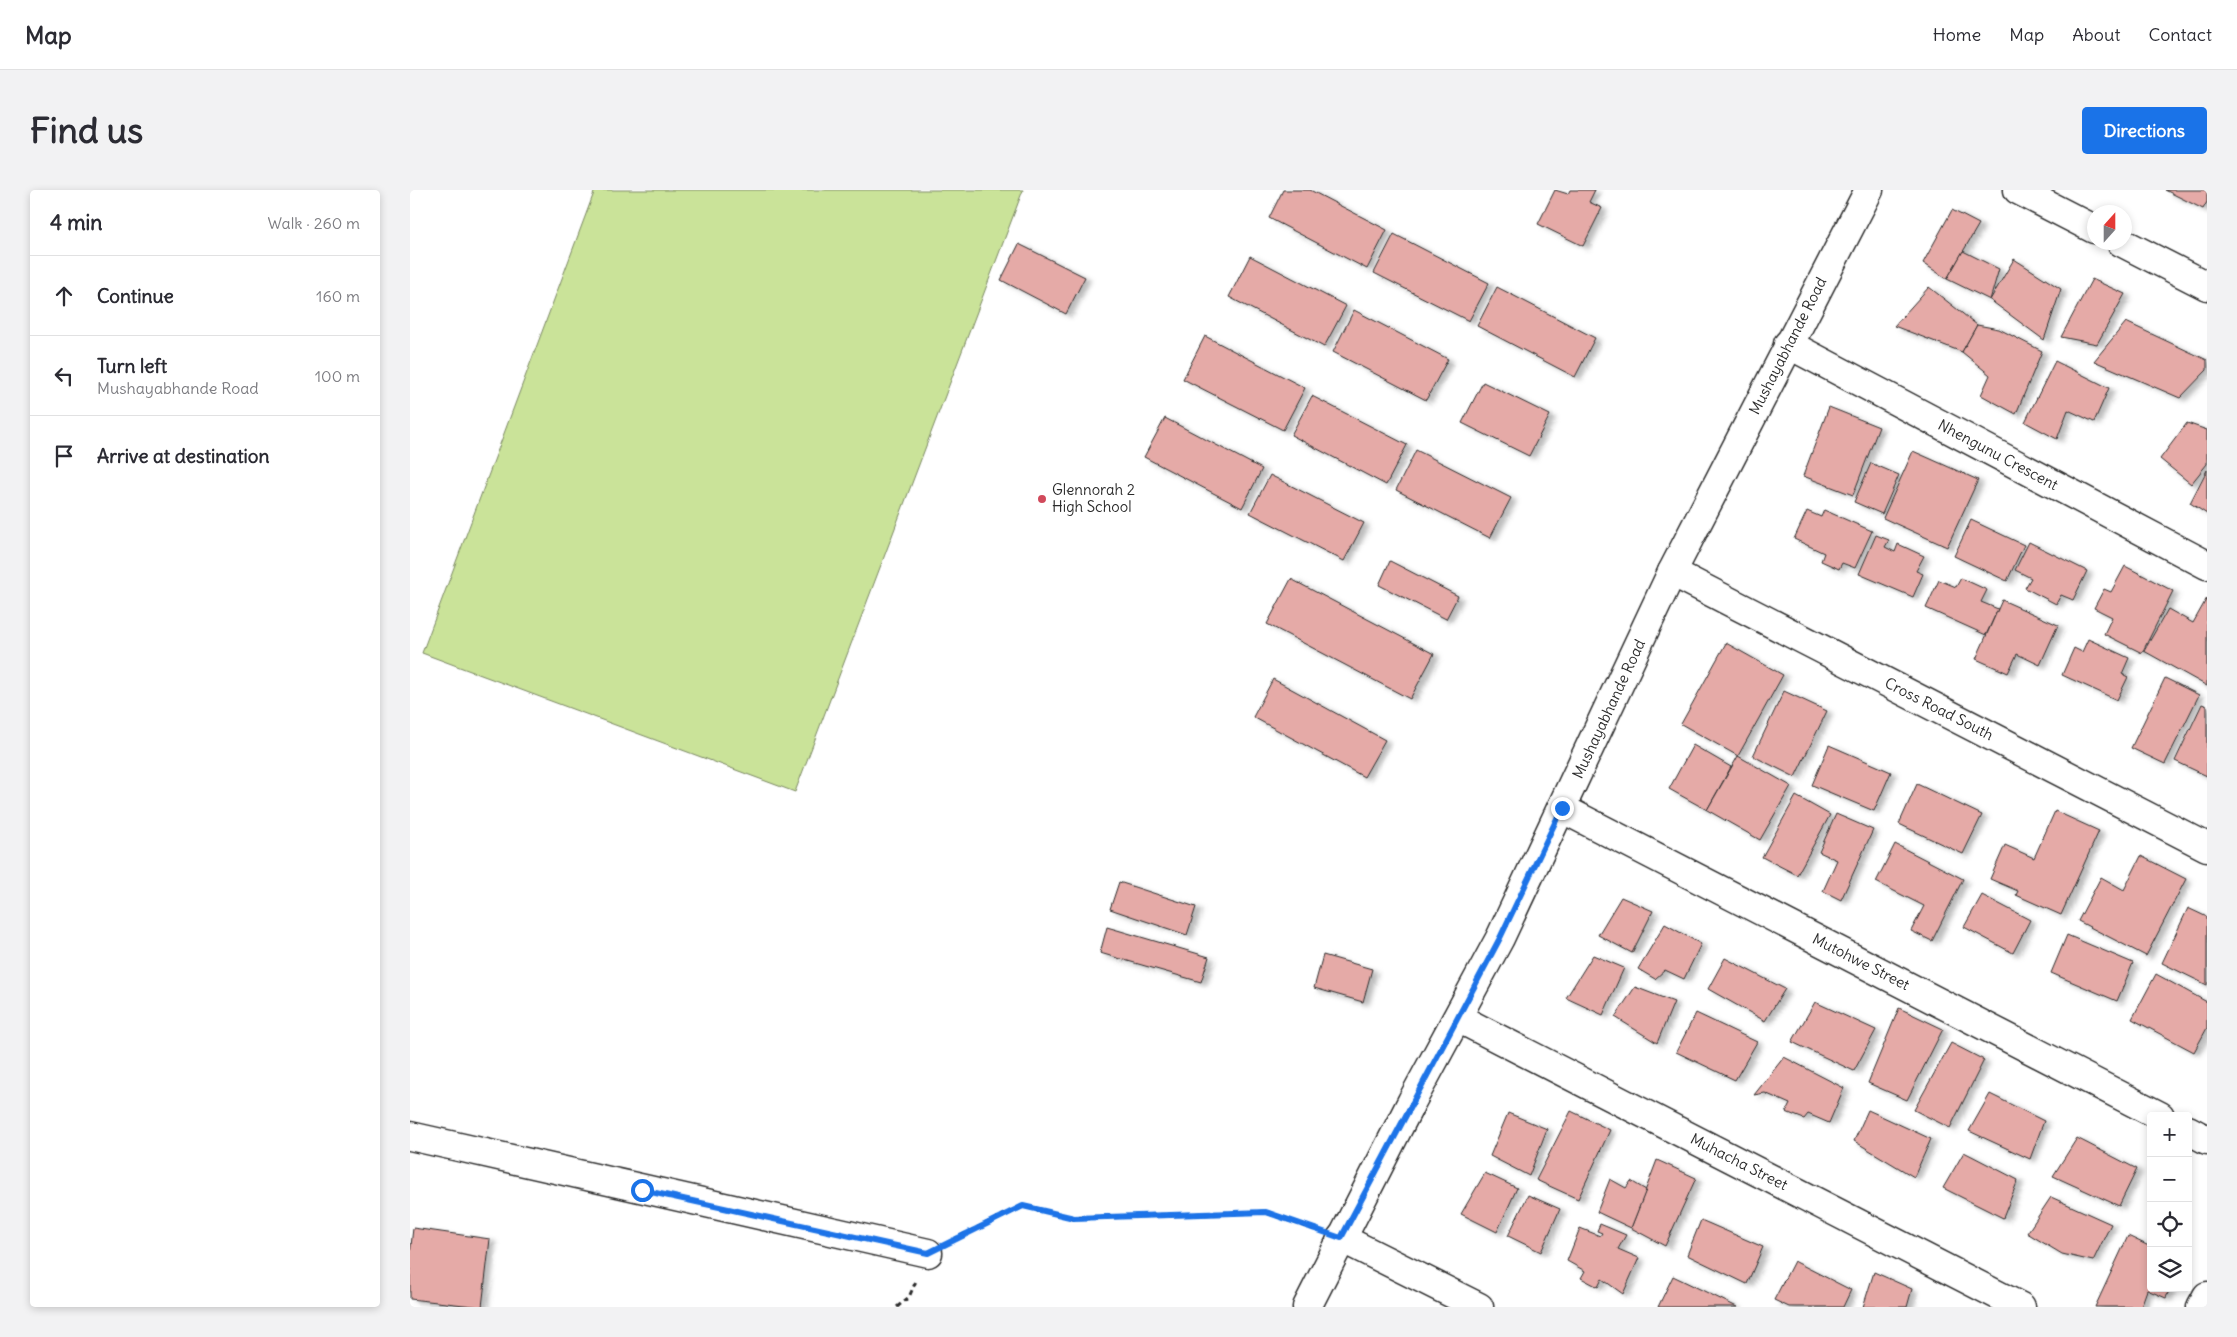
<!DOCTYPE html>
<meta charset="utf-8">
<style>
body{margin:0;font-family:Delius,sans-serif;background:#f2f2f3;color:#2b2b33}
.controls{position:absolute;right:15px;bottom:15px;display:grid;overflow:hidden;border-radius:5px;box-shadow:0 2px 8px #0003}
.controls button{width:45px;height:45px;display:grid;place-items:center;padding:0;border:0;border-bottom:1px solid #e1e1e2;background:#fff;color:#2b2b33;font:25px sans-serif}
.compass{position:absolute;left:1677px;top:15px;width:45px;height:45px;border-radius:50%;background:#fff;box-shadow:0 2px 8px #0003;rotate:21deg}
.stop{position:absolute;width:15px;height:15px;margin:-11px;border:4px solid #1a73e8;border-radius:50%;background:#fff}
.stop.end{background:#1a73e8;border-color:#fff;box-shadow:0 1px 5px #0008}
.list{margin:0;padding:0;list-style:none}
h2{display:flex;justify-content:space-between;align-items:center;height:65px;margin:0;padding:0 20px;font-size:21px}
h2 small{font-size:16px;font-weight:400;color:#7c7c81}
.list li{display:grid;grid-template-columns:32px 1fr auto;gap:15px;align-items:center;box-sizing:border-box;height:80px;padding:0 20px;border-top:1px solid #e1e1e2}
.list b{display:block;font-size:19px;white-space:nowrap}
.list p{margin:0;font-size:16px;white-space:nowrap;color:#7c7c81}
.list em{font-size:16px;font-style:normal;color:#7c7c81}
.icon{flex:none;width:28px;height:28px;fill:none;stroke:currentColor;stroke-width:2;stroke-linecap:round;stroke-linejoin:round}
.map{position:relative;flex:none;width:1797px;height:1117px;overflow:hidden;border-radius:5px}
header{display:flex;align-items:center;gap:30px;box-sizing:border-box;height:70px;padding:0 25px;background:#fff;border-bottom:1px solid #e1e1e2}
header strong{font-size:24px}
nav{display:flex;gap:28px;margin-inline-start:auto;font-size:18px}
.intro{display:flex;align-items:center;justify-content:space-between;box-sizing:border-box;height:120px;padding:0 30px}
h1{margin:0;font-size:35px}
.button{padding:12px 22px;border-radius:5px;background:#1a73e8;color:#fff;font-size:18px;font-weight:700}
main{display:flex;gap:30px;padding:0 30px}
aside{flex:1;background:#fff;border-radius:5px;box-shadow:0 2px 8px #0003}
.map>svg:first-child{display:block}
.green{fill:#cae399;stroke:#7a8762}
.building{fill:#e5aaa7;stroke:#2b2b2b;filter:url(#shadow)}
.lines{fill:none;stroke-linecap:round;stroke-linejoin:round}
.street-casing{stroke:#2b2b2b;stroke-width:31}
.secondary-casing{stroke:#2b2b2b;stroke-width:31}
.path{stroke:#2b2b2b;stroke-width:3;stroke-dasharray:5 4;stroke-linecap:butt}
.street{stroke:#fff;stroke-width:28}
.secondary{stroke:#fff;stroke-width:28}
.route{stroke:#1a73e8;stroke-width:6}
.poi-dot{fill:#d1495b;stroke:#fff;stroke-width:2}
.labels{text-anchor:middle;stroke-width:4;stroke-linejoin:round;paint-order:stroke}
.street-label{font-size:15px;fill:#2b2b2b;stroke:#fff}
.poi-label{font-size:15px;fill:#2b2b2b;stroke:#fff;text-anchor:start}
</style>
<header>
<strong>Map</strong>
<nav><a>Home</a><a>Map</a><a>About</a><a>Contact</a></nav>
</header>
<div class="intro"><h1>Find us</h1><a class="button">Directions</a></div>
<main>
<aside>
<h2>4 min<small>Walk · 260 m</small></h2>
<ul class="list">
<li><svg class="icon" aria-label="ahead" viewBox="0 0 24 24"><path d="M12 20V5M6 11l6-6 6 6"/></svg><div><b>Continue</b></div><em>160 m</em></li>
<li><svg class="icon" aria-label="left" viewBox="0 0 24 24"><path d="M17 20v-9H6M10 6l-5 5 5 5"/></svg><div><b>Turn left</b><p>Mushayabhande Road</p></div><em>100 m</em></li>
<li><svg class="icon" aria-label="arrive" viewBox="0 0 24 24"><path d="M6 21V4h12l-3 4 3 4H6"/></svg><div><b>Arrive at destination</b></div></li>
</ul>
</aside>
<div class="map">
<svg width="1797" height="1117" viewBox="0 0 1797 1117">
<defs>
<filter id="shadow"><feDropShadow dx="5.5" dy="3" stdDeviation="2.5" flood-color="#0004"/></filter>
</defs>
<rect width="100%" height="100%" fill="#fff"/>
<filter id="ink" filterUnits="userSpaceOnUse"><feTurbulence type="fractalNoise" baseFrequency=".02" numOctaves="2"/><feDisplacementMap in="SourceGraphic" scale="10" xChannelSelector="R" yChannelSelector="G"/><feConvolveMatrix kernelMatrix="1 2 1 2 8 2 1 2 1" color-interpolation-filters="sRGB"/></filter>
<g filter="url(#ink)">
<polygon class="green" points="185,0 613,0 385,602 12,463"/>
<g class="building">
<polygon points="873,0 900,0 977,40 957,79 859,28"/>
<polygon points="1145,0 1158,4 1160,0 1185,0 1179,12 1192,18 1173,56 1128,34"/>
<polygon points="1755,0 1797,0 1797,12 1793,19"/>
<polygon points="1542,20 1569,34 1537,89 1513,73"/>
<polygon points="984,44 1079,93 1059,131 964,83"/>
<polygon points="609,54 675,87 656,124 591,90"/>
<polygon points="1553,61 1589,79 1580,110 1537,89"/>
<polygon points="840,66 936,116 914,157 819,107"/>
<polygon points="1604,69 1651,99 1634,150 1580,110"/>
<polygon points="1682,89 1715,104 1687,154 1651,147"/>
<polygon points="1087,97 1185,148 1165,187 1067,136"/>
<polygon points="1519,97 1567,135 1552,162 1484,136"/>
<polygon points="944,120 1038,169 1016,210 923,162"/>
<polygon points="1716,132 1797,170 1797,180 1770,208 1684,171"/>
<polygon points="1567,135 1589,139 1632,161 1606,224 1571,205 1580,185 1552,162"/>
<polygon points="795,146 895,198 873,240 773,189"/>
<polygon points="1645,171 1699,198 1684,232 1658,220 1647,249 1615,232"/>
<polygon points="1073,192 1140,225 1119,266 1052,233"/>
<polygon points="902,206 997,255 976,295 881,245"/>
<polygon points="1419,217 1469,237 1443,305 1393,286"/>
<polygon points="755,228 852,279 832,318 734,267"/>
<polygon points="1777,233 1797,240 1797,274 1781,294 1750,269"/>
<polygon points="1006,260 1101,308 1080,348 986,300"/>
<polygon points="1503,261 1568,290 1537,357 1473,328"/>
<polygon points="1461,273 1489,285 1472,324 1444,312"/>
<polygon points="1797,280 1797,324 1780,313"/>
<polygon points="860,285 954,333 934,371 840,323"/>
<polygon points="1414,320 1462,341 1445,378 1432,373 1429,379 1411,371 1414,363 1384,349 1397,321 1411,327"/>
<polygon points="1561,330 1614,355 1597,391 1544,366"/>
<polygon points="1466,345 1479,350 1475,357 1485,362 1488,354 1514,366 1506,381 1513,384 1503,407 1449,384"/>
<polygon points="1619,352 1677,381 1663,410 1651,405 1646,414 1615,398 1621,388 1605,380"/>
<polygon points="980,371 1048,406 1036,429 969,395"/>
<polygon points="1715,376 1763,401 1732,463 1694,444 1702,427 1684,418 1694,399 1701,402"/>
<polygon points="1551,388 1577,400 1571,412 1588,419 1576,445 1516,418 1529,390 1546,397"/>
<polygon points="881,389 1024,464 1000,509 857,434"/>
<polygon points="1797,408 1797,496 1734,461 1758,419 1783,433"/>
<polygon points="1592,410 1648,435 1630,475 1607,464 1598,483 1566,469"/>
<polygon points="1678,449 1719,468 1712,484 1718,487 1707,510 1652,485 1664,458 1672,462"/>
<polygon points="1316,453 1373,485 1328,566 1271,534"/>
<polygon points="1755,488 1789,505 1755,574 1721,558"/>
<polygon points="863,489 975,550 954,587 843,527"/>
<polygon points="1374,501 1417,521 1385,587 1343,566"/>
<polygon points="1792,514 1797,516 1797,586 1765,571"/>
<polygon points="1283,555 1321,577 1297,620 1259,599"/>
<polygon points="1419,555 1481,582 1464,621 1402,595"/>
<polygon points="1328,566 1381,596 1350,650 1297,620"/>
<polygon points="1507,594 1572,625 1553,664 1489,634"/>
<polygon points="1386,606 1420,625 1387,685 1352,667"/>
<polygon points="1645,621 1689,641 1651,725 1606,705 1608,701 1580,689 1595,655 1624,668"/>
<polygon points="1426,624 1463,640 1431,710 1413,701 1427,670 1409,662"/>
<polygon points="1485,654 1553,689 1522,751 1501,741 1514,716 1466,692"/>
<polygon points="1731,666 1776,689 1736,766 1668,731 1691,687 1714,700"/>
<polygon points="709,692 786,717 777,745 700,719"/>
<polygon points="1572,705 1620,730 1603,763 1554,737"/>
<polygon points="1211,707 1243,721 1222,763 1188,745"/>
<polygon points="1778,718 1797,727 1797,795 1752,773"/>
<polygon points="1255,734 1291,754 1274,789 1255,780 1245,789 1228,779"/>
<polygon points="697,737 799,767 791,792 690,763"/>
<polygon points="1657,745 1723,773 1707,811 1641,783"/>
<polygon points="913,765 962,779 953,812 904,798"/>
<polygon points="1183,765 1214,778 1193,825 1156,808"/>
<polygon points="1315,768 1375,799 1355,831 1298,799"/>
<polygon points="1746,784 1797,812 1797,838 1784,862 1722,829"/>
<polygon points="1225,797 1264,812 1247,853 1205,827"/>
<polygon points="1405,812 1466,840 1444,881 1382,852"/>
<polygon points="1489,818 1533,839 1497,910 1458,893"/>
<polygon points="1286,823 1347,852 1325,890 1266,862"/>
<polygon points="1541,853 1574,870 1540,938 1504,920"/>
<polygon points="1374,867 1434,898 1419,933 1398,924 1394,929 1376,922 1380,914 1355,903 1344,905"/>
<polygon points="1580,904 1634,931 1620,969 1559,941"/>
<polygon points="1458,920 1521,949 1504,987 1444,951"/>
<polygon points="1161,921 1200,940 1168,1009 1126,990"/>
<polygon points="1098,923 1137,939 1119,986 1080,966"/>
<polygon points="1667,948 1727,979 1709,1016 1643,986"/>
<polygon points="1554,962 1608,990 1593,1028 1533,998"/>
<polygon points="1247,970 1286,988 1255,1056 1221,1038"/>
<polygon points="1075,983 1107,998 1087,1042 1051,1024"/>
<polygon points="1200,989 1216,998 1221,991 1236,1000 1221,1038 1187,1022"/>
<polygon points="1118,1005 1150,1019 1131,1062 1098,1046"/>
<polygon points="1641,1007 1701,1034 1683,1071 1652,1064 1617,1043"/>
<polygon points="1291,1030 1353,1057 1337,1094 1277,1065"/>
<polygon points="1190,1034 1216,1045 1208,1059 1229,1068 1213,1104 1192,1089 1188,1097 1171,1088 1175,1081 1157,1071 1170,1038 1190,1046 1192,1043 1187,1041"/>
<polygon points="3,1038 80,1049 72,1117 0,1109 0,1065"/>
<polygon points="1718,1046 1741,1057 1741,1098 1760,1098 1756,1108 1737,1100 1731,1117 1685,1117"/>
<polygon points="1384,1071 1441,1100 1433,1117 1379,1117 1364,1110"/>
<polygon points="1464,1082 1502,1099 1497,1117 1453,1117"/>
<polygon points="1263,1086 1327,1117 1248,1117"/>
</g>
<g class="lines">
<defs>
<g id="street">
<polyline points="1608,0 1684,39"/>
<polyline points="1711,52 1797,96"/>
<polyline points="1378,154 1797,375"/>
<polyline points="1262,382 1797,657"/>
<polyline points="1153,619 1750,926"/>
<polyline points="1048,828 1611,1117"/>
<polyline points="1778,940 1797,950"/>
<polyline points="0,946 518,1063"/>
<polyline points="931,1048 1069,1117"/>
<polyline points="1791,1117 1797,1106"/>
</g>
<polyline id="secondary" points="897,1117 1002,911 1090,748 1262,382 1459,0"/>
</defs>
<use href="#street" class="street-casing"/>
<use href="#secondary" class="secondary-casing"/>
<g class="path">
<polyline points="543,1050 613,1016 664,1028 856,1022 904,1039"/>
<polyline points="487,1117 499,1107 506,1091"/>
</g>
<use href="#street" class="street"/>
<use href="#secondary" class="secondary"/>
</g>
</g>
<g class="lines" filter="url(#ink)">
<polyline class="route" points="232,1000 518,1063 613,1016 664,1028 856,1022 931,1048 1090,748 1152,618"/>
</g>
<circle class="poi-dot" cx="632" cy="309" r="5"/>
<g class="labels">
<g class="street-label">
<text transform="translate(1378 156) rotate(-63)" y="5">Mushayabhande Road</text>
<text transform="translate(1588 265) rotate(28)" y="5">Nhengunu Crescent</text>
<text transform="translate(1199 519) rotate(-65)" y="5">Mushayabhande Road</text>
<text transform="translate(1529 519) rotate(27)" y="5">Cross Road South</text>
<text transform="translate(1451 772) rotate(27)" y="5">Mutohwe Street</text>
<text transform="translate(1329 972) rotate(27)" y="5">Muhacha Street</text>
</g>
<g class="poi-label">
<text x="642" y="305">Glennorah 2<tspan x="642" dy="17">High School</tspan></text>
</g>
</g>
</svg>
<div class="controls">
<button>+</button>
<button>−</button>
<button><svg class="icon" aria-label="locate" viewBox="0 0 24 24"><circle cx="12" cy="12" r="6"/><path d="M12 2v4M12 18v4M2 12h4M18 12h4"/></svg></button>
<button><svg class="icon" aria-label="layers" viewBox="0 0 24 24"><path d="M12 4l9 5-9 5-9-5zM3 14l9 5 9-5"/></svg></button>
</div>
<svg class="compass" viewBox="-18 -18 36 36"><path d="M0-13l5 13h-10z" fill="#e53935"/><path d="M0 13l5-13h-10z" fill="#7c7c81"/></svg>
<div class="stop" style="left:232px;top:1000px"></div>
<div class="stop end" style="left:1152px;top:618px"></div>
</div>
</main>
